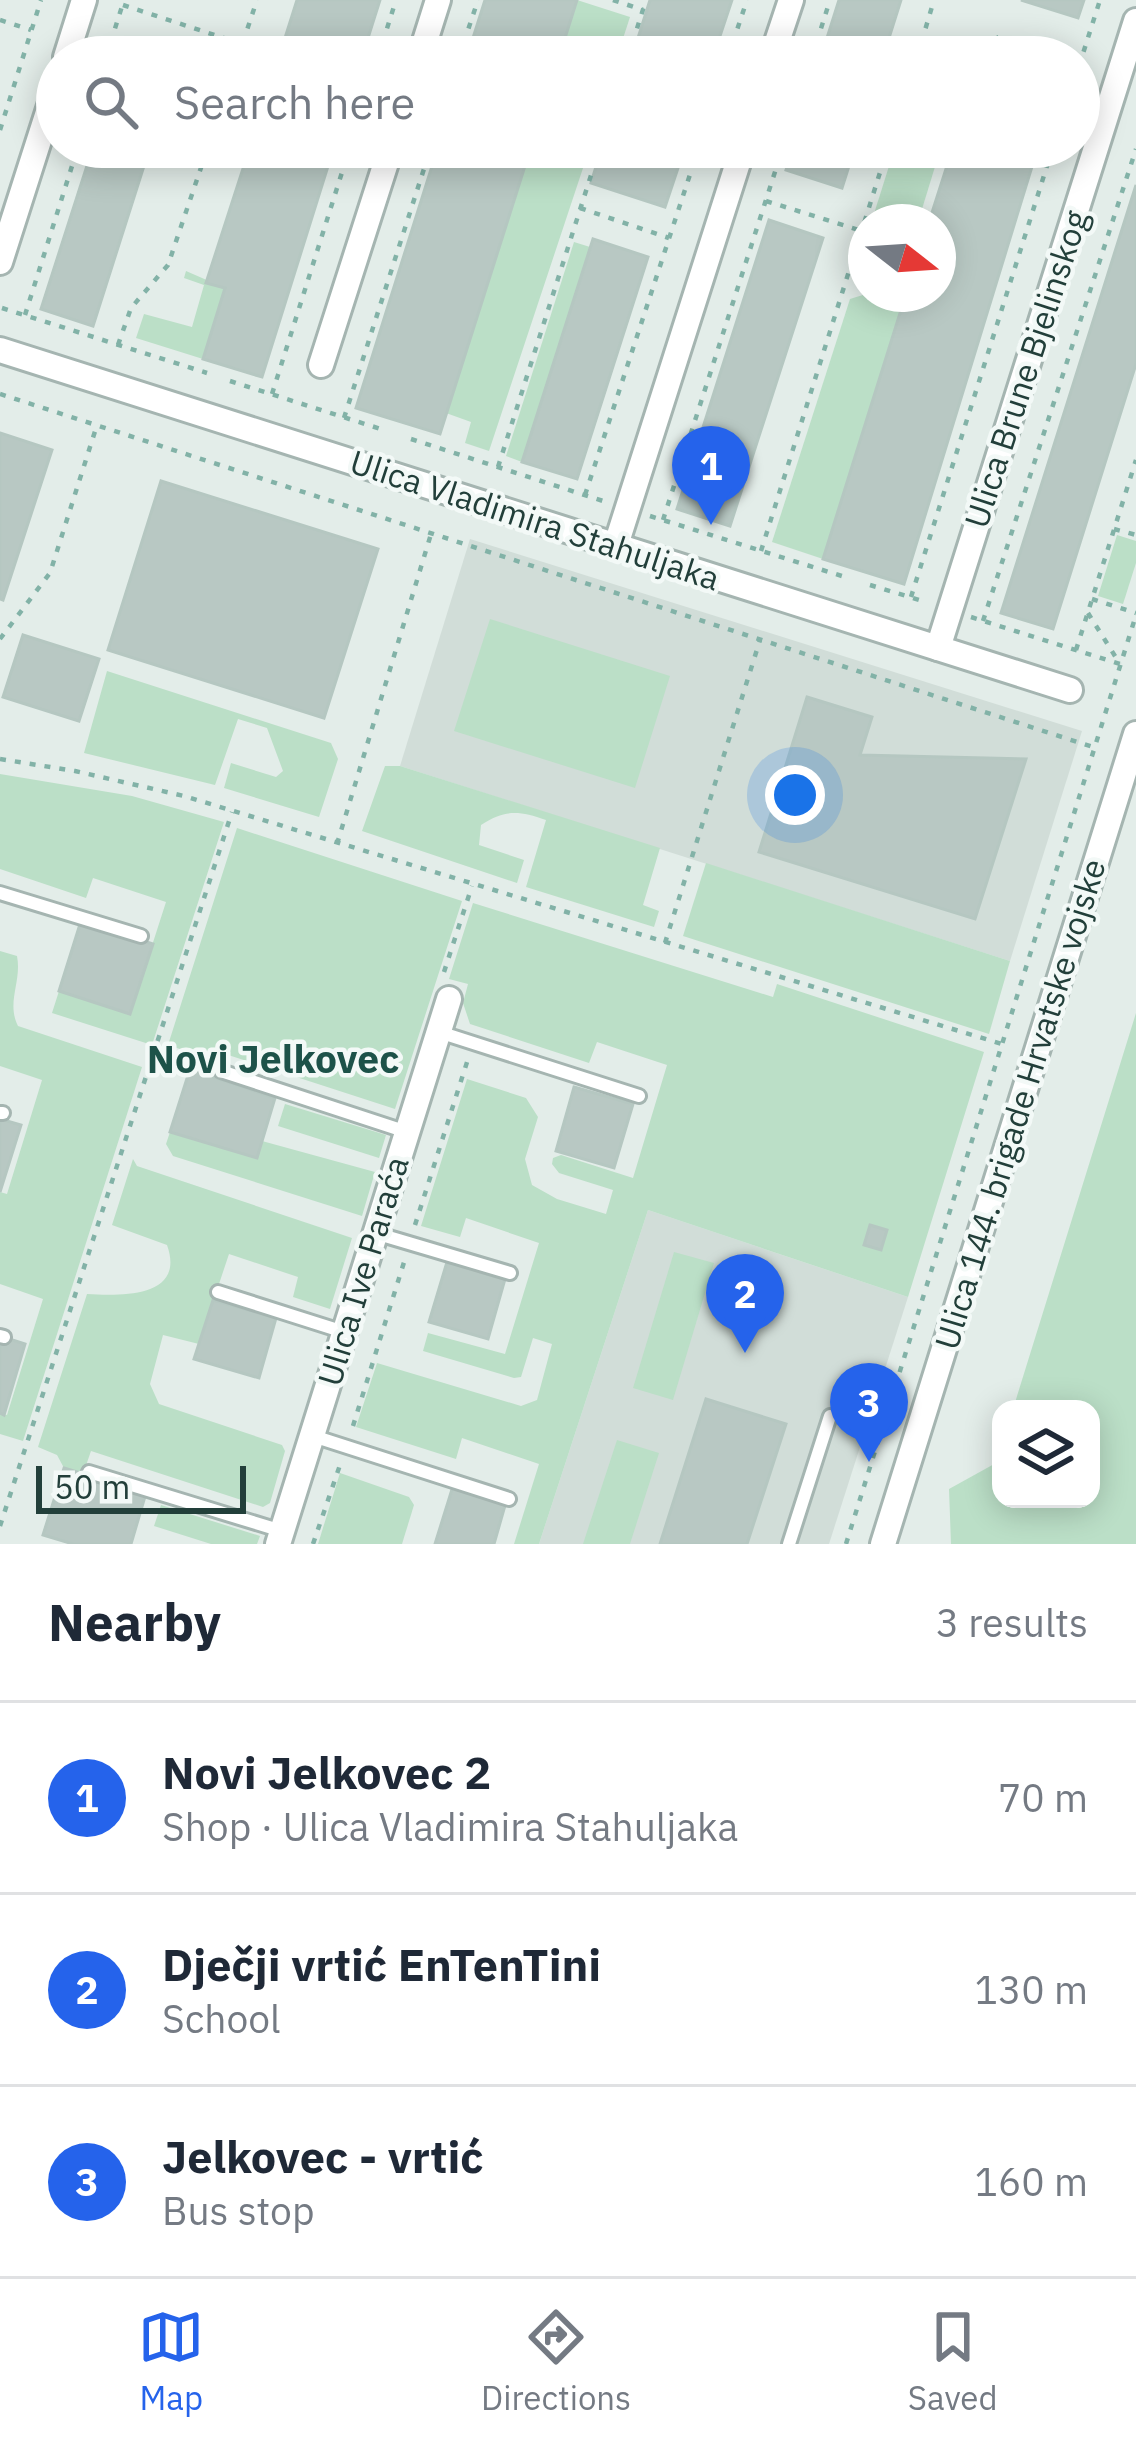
<!DOCTYPE html>
<meta charset="utf-8">
<style>
body{margin:0;font-family:"IBM Plex Sans",sans-serif;background:#f2f2f3;color:#1f2937}
.controls{position:absolute;right:36px;bottom:36px;display:grid;overflow:hidden;border-radius:24px;box-shadow:0 6px 30px #0003}
.controls button{width:108px;height:108px;display:grid;place-items:center;padding:0;border:0;border-bottom:3px solid #e0e1e3;background:#fff;color:#1f2937;font:60px sans-serif}
.compass{position:absolute;left:848px;top:204px;width:108px;height:108px;border-radius:50%;background:#fff;box-shadow:0 6px 30px #0003;rotate:107deg}
.scale{position:absolute;left:36px;bottom:30px;width:210px;box-sizing:border-box;padding-left:12px;border:6px solid #223f3a;border-top:0;font-size:33px;line-height:42px;white-space:nowrap;color:#223f3a;-webkit-text-stroke:9px #f3f9f7;paint-order:stroke}
.you{position:absolute;left:795px;top:795px;width:42px;height:42px;margin:-30px;border:9px solid #fff;border-radius:50%;background:#1a73e8;box-shadow:0 0 0 18px #1a73e833}
.badge{display:grid;place-items:center;width:78px;height:78px;border-radius:50%;background:#2563eb;color:#fff;font-size:39px;font-weight:700}
.pin{position:absolute;translate:-50% -99px;filter:drop-shadow(0 3px 6px #0008)}
.pin::after{content:'';position:absolute;top:63px;width:42px;height:36px;background:inherit;clip-path:polygon(0 0,100% 0,50% 100%)}
.list{margin:0;padding:0;list-style:none}
h2{display:flex;justify-content:space-between;align-items:center;height:156px;margin:0;padding:0 48px;font-size:51px}
h2 small{font-size:39px;font-weight:400;color:#747a83}
.list li{display:grid;grid-template-columns:78px 1fr auto;gap:36px;align-items:center;box-sizing:border-box;height:192px;padding:0 48px;border-top:3px solid #e0e1e3}
.list b{display:block;font-size:45px;white-space:nowrap}
.list p{margin:0;font-size:39px;white-space:nowrap;color:#747a83}
.list em{font-size:39px;font-style:normal;color:#747a83}
.icon{flex:none;width:66px;height:66px;fill:none;stroke:currentColor;stroke-width:2;stroke-linecap:round;stroke-linejoin:round}
.map{position:relative;flex:none;width:1136px;height:1544px;overflow:hidden}
.search{position:absolute;background:#fff;box-shadow:0 6px 30px #0003;left:36px;right:36px;top:36px;height:132px;display:flex;align-items:center;gap:30px;box-sizing:border-box;padding:0 42px;border-radius:66px;color:#747a83;font-size:45px}
.sheet{height:732px;background:#fff}
nav{display:flex;justify-content:space-around;align-items:center;box-sizing:border-box;height:168px;border-top:3px solid #e0e1e3;background:#fff;font-size:33px;color:#747a83}
nav a{display:grid;justify-items:center;gap:6px}
nav .on{color:#2563eb}
.map>svg:first-child{display:block}
.built{fill:#d1ddd8}
.green{fill:#bbdfc7}
.building{fill:#b8c8c3;stroke:#b5c7c1;stroke-width:3}
.lines{fill:none;stroke-linecap:round;stroke-linejoin:round}
.lane-casing{stroke:#a5b5b1;stroke-width:18}
.street-casing{stroke:#a5b5b1;stroke-width:30}
.path{stroke:#82b2a7;stroke-width:4.5;stroke-dasharray:6 9;stroke-linecap:butt}
.lane{stroke:#fff;stroke-width:12}
.street{stroke:#fff;stroke-width:24}
.labels{text-anchor:middle;stroke-width:9;stroke-linejoin:round;paint-order:stroke}
.street-label{font-size:33px;fill:#223f3a;stroke:#f3f9f7}
.quarter-label{font-size:39px;font-weight:bold;fill:#1d5249;stroke:#f3f9f7}
</style>
<div class="map">
<svg width="1136" height="1544" viewBox="0 0 1136 1544">
<rect width="100%" height="100%" fill="#e3ede9"/>
<g class="built">
<polygon points="470,539 1082,731 1010,961 400,766"/>
<polygon points="648,1210 908,1297 829,1544 539,1544"/>
</g>
<g class="green">
<polygon points="577,0 630,17 617,57 559,57"/>
<polygon points="531,147 590,147 489,451 465,443 471,422 446,413"/>
<polygon points="895,147 938,157 918,222 888,222 873,217"/>
<polygon points="574,242 590,247 522,462 506,456"/>
<polygon points="186,271 225,288 203,359 136,338 144,314 192,327 204,285 184,278"/>
<polygon points="866,294 906,294 823,559 772,542 850,299"/>
<polygon points="1117,535 1136,541 1136,563 1123,604 1098,596"/>
<polygon points="490,619 670,676 635,788 454,731"/>
<polygon points="107,671 331,743 338,759 319,817 224,788 231,763 276,777 283,771 267,728 238,719 215,785 84,753"/>
<path d="M385,766H400L660,848L643,905L659,911L654,927L526,887L546,820C519,811 506,809 481,825L479,845L524,860L517,883L362,831Z"/>
<polygon points="0,774 132,796 224,822 152,1045 52,1013 59,991 130,1014 166,902 93,878 86,898 0,869"/>
<polygon points="237,828 462,901 395,1109 219,1052 211,1076 190,1069 183,1050 168,1045"/>
<polygon points="706,863 1010,961 989,1034 683,936"/>
<polygon points="473,903 773,997 777,984 984,1052 908,1297 648,1210 539,1544 514,1544 539,1464 462,1438 456,1459 356,1427 377,1363 521,1406 537,1400 552,1344 533,1338 521,1377 514,1378 423,1351 428,1333 505,1354 539,1243 466,1218 460,1237 421,1226 467,1079 526,1098 538,1117 525,1159 532,1185 557,1199 606,1214 613,1190 559,1173 552,1164 553,1158 561,1155 633,1178 667,1065 597,1042 589,1063 470,1024 463,1003 468,984 449,979"/>
<path d="M0,951L17,956C22,982 6,1002 18,1026L142,1067L23,1441L0,1434V1413L7,1415L43,1299L0,1284V1192L7,1194L42,1080L0,1066Z"/>
<polygon points="1136,1013 1136,1544 951,1544 949,1489 996,1463 1001,1446 1001,1499 1091,1499 1091,1409 1013,1409"/>
<polygon points="285,1104 386,1135 379,1158 278,1126"/>
<polygon points="170,1132 256,1158 262,1141 375,1172 362,1216 173,1156 166,1144"/>
<path d="M133,1159L137,1166L352,1238L330,1309L293,1297L298,1277L229,1254L199,1344L163,1335L150,1384L159,1404L282,1445L285,1451L270,1503L263,1507L91,1451L83,1474L64,1468L57,1455L38,1447L87,1294C121,1296 186,1298 167,1245L112,1225Z"/>
<polygon points="674,1252 714,1263 673,1400 633,1388"/>
<polygon points="617,1440 659,1453 630,1544 583,1544"/>
<polygon points="340,1473 409,1497 414,1505 402,1544 318,1544"/>
<polygon points="161,1505 260,1536 257,1544 211,1544 154,1526"/>
</g>
<g class="building">
<polygon points="297,0 380,0 362,57 279,57"/>
<polygon points="485,0 577,0 559,57 467,57"/>
<polygon points="650,0 732,0 713,57 632,57"/>
<polygon points="839,0 901,0 883,57 821,57"/>
<polygon points="1021,0 1084,0 1078,18"/>
<polygon points="93,147 150,147 93,326 41,309"/>
<polygon points="250,147 334,147 262,377 203,359 225,288 206,283"/>
<polygon points="438,147 531,147 440,434 356,408"/>
<polygon points="602,147 685,147 665,207 591,183"/>
<polygon points="793,147 855,147 842,188 786,170"/>
<polygon points="953,147 1038,147 904,584 823,559 906,294 938,294 938,222 929,222"/>
<polygon points="1136,185 1136,364 1053,629 1001,613"/>
<polygon points="769,220 823,238 730,526 677,509"/>
<polygon points="593,239 648,257 577,479 522,462"/>
<polygon points="0,433 52,450 3,600 0,599"/>
<polygon points="161,481 378,549 324,718 108,650"/>
<polygon points="23,635 99,659 79,721 3,697"/>
<polygon points="807,697 872,717 860,755 1026,759 975,919 759,852"/>
<polygon points="81,921 153,944 130,1014 59,991"/>
<polygon points="190,1069 275,1098 257,1158 170,1132"/>
<polygon points="574,1087 633,1104 614,1168 556,1151"/>
<polygon points="0,1119 21,1125 0,1192"/>
<polygon points="870,1225 887,1230 881,1250 864,1245"/>
<polygon points="447,1262 505,1279 488,1339 429,1322"/>
<polygon points="213,1300 276,1318 259,1378 194,1359"/>
<polygon points="0,1336 25,1344 4,1415 0,1413"/>
<polygon points="706,1399 786,1424 747,1544 660,1544"/>
<polygon points="64,1468 146,1493 131,1544 73,1544 43,1535"/>
<polygon points="453,1486 506,1502 494,1544 435,1544"/>
</g>
<g class="lines">
<defs>
<g id="lane">
<polyline points="0,893 141,936"/>
<polyline points="439,1032 639,1096"/>
<polyline points="221,1071 407,1132"/>
<polyline points="0,1113 3,1113"/>
<polyline points="375,1233 510,1273"/>
<polyline points="218,1292 344,1332"/>
<polyline points="0,1336 4,1337"/>
<polyline points="313,1436 509,1499"/>
<polyline points="89,1472 282,1531"/>
<polyline points="789,1544 830,1416"/>
</g>
<g id="street">
<polyline points="66,57 84,0"/>
<polyline points="420,57 438,0"/>
<polyline points="772,57 791,0"/>
<polyline points="0,262 57,84"/>
<polyline points="0,350 1070,690"/>
<polyline points="321,365 391,147"/>
<polyline points="616,545 743,147"/>
<polyline points="938,648 1136,21"/>
<polyline points="278,1544 449,999"/>
<polyline points="883,1544 1136,734"/>
</g>
</defs>
<use href="#lane" class="lane-casing"/>
<use href="#street" class="street-casing"/>
<g class="path">
<polyline points="613,0 643,10"/>
<polyline points="123,5 242,44"/>
<polyline points="0,20 31,30"/>
<polyline points="106,57 124,0"/>
<polyline points="238,57 257,0"/>
<polyline points="378,57 396,0"/>
<polyline points="459,57 478,0"/>
<polyline points="628,57 646,0"/>
<polyline points="728,57 747,0"/>
<polyline points="812,57 830,0"/>
<polyline points="917,57 934,0"/>
<polyline points="969,57 1000,36 1070,57"/>
<polyline points="1079,66 1100,0"/>
<polyline points="0,130 41,0"/>
<polyline points="766,201 862,231"/>
<polyline points="580,208 669,238"/>
<polyline points="2,308 207,373"/>
<polyline points="25,315 78,147"/>
<polyline points="118,345 131,308 168,265 208,147"/>
<polyline points="230,381 387,431"/>
<polyline points="0,394 1096,748"/>
<polyline points="272,394 350,147"/>
<polyline points="344,418 431,147"/>
<polyline points="411,439 603,501"/>
<polyline points="498,467 600,147"/>
<polyline points="585,495 699,147"/>
<polyline points="650,516 845,577"/>
<polyline points="663,520 783,147"/>
<polyline points="1114,529 1136,535"/>
<polyline points="761,551 888,147"/>
<polyline points="870,585 926,602"/>
<polyline points="911,597 1053,147"/>
<polyline points="1092,599 1136,613"/>
<polyline points="1088,613 1120,664"/>
<polyline points="971,617 1120,664"/>
<polyline points="983,621 1136,149"/>
<polyline points="0,639 50,573 97,425"/>
<polyline points="1076,650 1136,460"/>
<polyline points="0,759 75,771 184,796 1002,1044"/>
<polyline points="337,844 431,534"/>
<polyline points="665,943 760,640"/>
<polyline points="444,972 472,886"/>
<polyline points="415,1225 468,1059"/>
<polyline points="353,1426 405,1259"/>
<polyline points="0,1526 232,812"/>
<polyline points="313,1544 340,1465"/>
<polyline points="846,1544 1136,615"/>
</g>
<use href="#lane" class="lane"/>
<use href="#street" class="street"/>
</g>
<g class="labels">
<g class="street-label">
<text transform="translate(1026 369) rotate(-72)" y="12">Ulica Brune Bjelinskog</text>
<text transform="translate(535 520) rotate(18)" y="12">Ulica Vladimira Stahuljaka</text>
<text transform="translate(1020 1104) rotate(-73)" y="12">Ulica 144. brigade Hrvatske vojske</text>
<text transform="translate(363 1271) rotate(-73)" y="12">Ulica Ive Paraća</text>
</g>
<g class="quarter-label">
<text x="273" y="1073">Novi Jelkovec</text>
</g>
</g>
</svg>
<div class="controls">
<button><svg class="icon" aria-label="layers" viewBox="0 0 24 24"><path d="M12 4l9 5-9 5-9-5zM3 14l9 5 9-5"/></svg></button>
</div>
<svg class="compass" viewBox="-18 -18 36 36"><path d="M0-13l5 13h-10z" fill="#e53935"/><path d="M0 13l5-13h-10z" fill="#747a83"/></svg>
<div class="scale">50 m</div>
<div class="you"></div>
<div class="pin badge" style="left:711px;top:525px">1</div>
<div class="pin badge" style="left:745px;top:1353px">2</div>
<div class="pin badge" style="left:869px;top:1462px">3</div>
<div class="search"><svg class="icon" aria-label="search" viewBox="0 0 24 24"><circle cx="10" cy="10" r="6"/><path d="M15 15l6 6"/></svg>Search here</div>
</div>
<section class="sheet">
<h2>Nearby<small>3 results</small></h2>
<ul class="list">
<li><span class="badge">1</span><div><b>Novi Jelkovec 2</b><p>Shop · Ulica Vladimira Stahuljaka</p></div><em>70 m</em></li>
<li><span class="badge">2</span><div><b>Dječji vrtić EnTenTini</b><p>School</p></div><em>130 m</em></li>
<li><span class="badge">3</span><div><b>Jelkovec - vrtić</b><p>Bus stop</p></div><em>160 m</em></li>
</ul>
</section>
<nav>
<a class="on"><svg class="icon" aria-label="map" viewBox="0 0 24 24"><path d="M3 6l6-2 6 2 6-2v14l-6 2-6-2-6 2zM9 4v14M15 6v14"/></svg>Map</a>
<a><svg class="icon" aria-label="directions" viewBox="0 0 24 24"><path d="M12 3l9 9-9 9-9-9zM9 14v-3h6M13 9l2 2-2 2"/></svg>Directions</a>
<a><svg class="icon" aria-label="saved" viewBox="0 0 24 24"><path d="M7 4h10v16l-5-4-5 4z"/></svg>Saved</a>
</nav>
